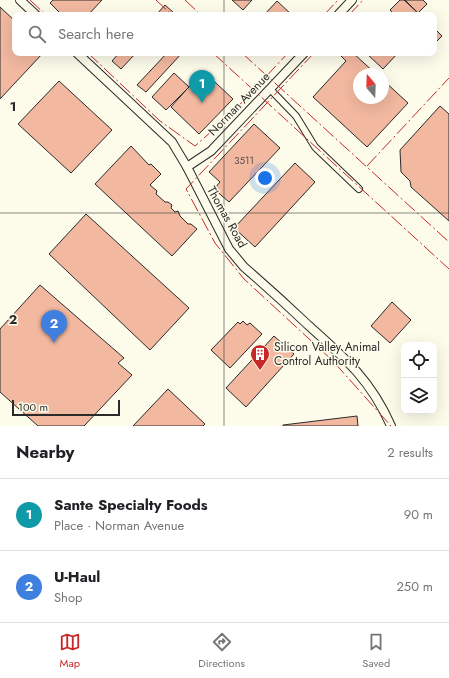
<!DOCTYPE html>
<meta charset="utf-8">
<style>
body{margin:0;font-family:Jost,sans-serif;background:#f6f6f6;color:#202124}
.controls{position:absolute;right:12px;bottom:12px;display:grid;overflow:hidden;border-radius:8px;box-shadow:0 4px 16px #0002}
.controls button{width:36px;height:36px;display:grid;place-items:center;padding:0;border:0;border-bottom:1px solid #e0e0e0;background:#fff;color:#202124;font:20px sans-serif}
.compass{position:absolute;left:353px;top:68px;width:36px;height:36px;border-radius:50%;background:#fff;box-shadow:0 4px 16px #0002;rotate:341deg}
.scale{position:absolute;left:12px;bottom:10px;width:108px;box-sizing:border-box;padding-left:4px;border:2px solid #2b2b2b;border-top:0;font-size:11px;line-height:14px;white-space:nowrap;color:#2b2b2b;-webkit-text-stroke:3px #fdfbea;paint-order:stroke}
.you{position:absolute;left:265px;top:178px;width:14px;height:14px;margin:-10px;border:3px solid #fff;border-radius:50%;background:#1a73e8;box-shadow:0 0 0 6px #1a73e833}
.badge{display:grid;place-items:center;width:26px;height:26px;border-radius:50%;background:#c62828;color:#fff;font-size:13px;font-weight:700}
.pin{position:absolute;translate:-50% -33px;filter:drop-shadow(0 1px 2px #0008)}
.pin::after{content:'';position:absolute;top:21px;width:14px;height:12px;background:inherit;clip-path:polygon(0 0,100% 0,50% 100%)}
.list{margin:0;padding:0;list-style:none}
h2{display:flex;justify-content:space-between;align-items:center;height:52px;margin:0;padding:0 16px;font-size:17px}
h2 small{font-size:13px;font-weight:400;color:#757577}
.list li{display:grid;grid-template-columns:26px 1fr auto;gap:12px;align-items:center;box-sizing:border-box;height:72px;padding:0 16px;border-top:1px solid #e0e0e0}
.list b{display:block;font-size:15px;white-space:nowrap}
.list p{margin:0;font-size:13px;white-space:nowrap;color:#757577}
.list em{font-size:13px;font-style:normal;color:#757577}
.icon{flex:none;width:22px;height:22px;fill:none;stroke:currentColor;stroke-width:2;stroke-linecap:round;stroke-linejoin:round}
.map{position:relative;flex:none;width:449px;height:426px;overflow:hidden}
.search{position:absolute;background:#fff;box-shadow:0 4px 16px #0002;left:12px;right:12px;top:12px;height:44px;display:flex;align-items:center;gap:10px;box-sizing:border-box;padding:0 14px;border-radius:8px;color:#757577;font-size:15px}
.sheet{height:196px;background:#fff}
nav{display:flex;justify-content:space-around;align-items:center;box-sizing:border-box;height:56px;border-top:1px solid #e0e0e0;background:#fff;font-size:11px;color:#757577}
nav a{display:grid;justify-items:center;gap:2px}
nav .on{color:#c62828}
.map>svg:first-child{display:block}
.building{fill:#f2b8a0;stroke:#2b2b2b}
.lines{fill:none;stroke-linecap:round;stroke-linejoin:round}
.minor-casing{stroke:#2b2b2b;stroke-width:8}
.tertiary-casing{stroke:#2b2b2b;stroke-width:10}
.minor{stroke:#fdfbea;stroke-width:6}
.tertiary{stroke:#fdfbea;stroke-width:8}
.power{stroke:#c62828;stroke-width:1;stroke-dasharray:14 3 2 3;stroke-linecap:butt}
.grid{fill:none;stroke:#2b2b2b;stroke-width:1;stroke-opacity:0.55}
.labels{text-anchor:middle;stroke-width:3;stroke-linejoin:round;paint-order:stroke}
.number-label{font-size:10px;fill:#5d4e48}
.street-label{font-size:12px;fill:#2b2b2b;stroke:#fdfbea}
.poi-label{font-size:12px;fill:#2b2b2b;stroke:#fdfbea;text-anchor:start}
.grid-label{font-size:13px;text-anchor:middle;font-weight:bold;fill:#2b2b2b;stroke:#fdfbea;stroke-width:3;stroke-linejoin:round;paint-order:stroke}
</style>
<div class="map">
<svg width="449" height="426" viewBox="0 0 449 426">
<rect width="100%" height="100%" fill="#fdfbea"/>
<g class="building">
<polygon points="53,0 102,0 88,15 62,15 50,3"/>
<polygon points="232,0 252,0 243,10"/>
<polygon points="400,0 404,0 420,15 395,15 390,10"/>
<polygon points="405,0 423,0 427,4 418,13"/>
<polygon points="277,1 292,15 264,15"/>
<polygon points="165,5 174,13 172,15 156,15"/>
<polygon points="0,7 15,21 15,53 43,53 0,99"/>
<polygon points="434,28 442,36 434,44"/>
<polygon points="119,53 136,53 121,69 112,61"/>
<polygon points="167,53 182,53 146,92 137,85"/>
<polygon points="338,53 353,53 376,74 359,74 359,98 383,98 383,80 408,103 367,147 313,97 346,61"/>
<polygon points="366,53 398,53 383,69"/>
<polygon points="203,71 233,99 199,134 171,107"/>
<polygon points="174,73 189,87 166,110 152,97"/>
<polygon points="59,81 112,130 71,173 18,124"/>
<polygon points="440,106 449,114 449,221 411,187 410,181 401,172 400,150"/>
<polygon points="254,124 280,148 229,202 214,189 220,182 209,172"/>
<polygon points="131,146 149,165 151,164 161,174 150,185 157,191 156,194 165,202 168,202 172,205 171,208 175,212 178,211 180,216 188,224 191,224 197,229 172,256 95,184"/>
<polygon points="295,163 315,182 255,247 234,228"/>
<polygon points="86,214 189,308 150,350 49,254"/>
<polygon points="40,285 124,358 118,363 132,375 84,426 38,426 0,392 0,329"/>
<polygon points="392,302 411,320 390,343 371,326"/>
<polygon points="243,321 247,325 250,323 262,334 230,368 211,350 238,322 240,324"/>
<polygon points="274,336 294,354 246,407 226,388"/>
<polygon points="168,389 205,424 203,426 133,426"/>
<polygon points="357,416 358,426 283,426 283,425"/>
</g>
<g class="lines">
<defs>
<polyline id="minor" points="270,89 296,116 315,147 359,189"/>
<g id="tertiary">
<polyline points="20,0 36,15"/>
<polyline points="338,15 352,0"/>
<path d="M77,53L172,142L187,167L229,249L244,267C266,286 287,305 308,325C344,357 371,380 391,426"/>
<polyline points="187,167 211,151 304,53"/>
</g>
</defs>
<use href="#minor" class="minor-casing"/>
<use href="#tertiary" class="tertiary-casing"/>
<use href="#minor" class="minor"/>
<use href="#tertiary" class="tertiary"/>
<g class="power">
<polyline points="30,0 46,15"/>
<polyline points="156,0 172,15"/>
<polyline points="185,0 201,15"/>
<polyline points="324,15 338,0"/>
<polyline points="349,15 363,0"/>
<polyline points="88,53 160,121 195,146 230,115 288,53"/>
<polyline points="213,53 449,269"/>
<polyline points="242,53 449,242"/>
<polyline points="314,53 186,189 215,243 244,279 332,360 391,426"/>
<polyline points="367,166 449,78"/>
</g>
</g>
<path class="grid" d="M224,0V15M224,53V426M0,213H449"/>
<defs>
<symbol id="building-pin" viewBox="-11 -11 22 30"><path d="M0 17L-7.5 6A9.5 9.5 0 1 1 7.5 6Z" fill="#c62828" stroke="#fdfbea"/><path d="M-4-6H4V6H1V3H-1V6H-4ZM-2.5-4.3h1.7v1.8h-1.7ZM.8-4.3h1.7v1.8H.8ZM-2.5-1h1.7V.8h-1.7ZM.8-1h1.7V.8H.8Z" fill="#fff"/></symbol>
</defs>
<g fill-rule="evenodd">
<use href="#building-pin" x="249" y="343" width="22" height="30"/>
</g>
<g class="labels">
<g class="number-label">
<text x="244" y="164">3511</text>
</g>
<g class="street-label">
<text transform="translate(239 104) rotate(-46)" y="4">Norman Avenue</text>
<text transform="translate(227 217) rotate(61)" y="4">Thomas Road</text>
</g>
<g class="poi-label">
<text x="274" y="351">Silicon Valley Animal<tspan x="274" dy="14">Control Authority</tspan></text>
</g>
</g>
<g class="grid-label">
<text x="13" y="111">1</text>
<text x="13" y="324">2</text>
</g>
</svg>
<div class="controls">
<button><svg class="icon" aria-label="locate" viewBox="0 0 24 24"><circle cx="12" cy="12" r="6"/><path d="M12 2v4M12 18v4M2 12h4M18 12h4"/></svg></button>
<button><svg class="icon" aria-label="layers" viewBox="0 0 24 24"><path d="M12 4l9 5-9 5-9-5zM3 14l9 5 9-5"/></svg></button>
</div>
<svg class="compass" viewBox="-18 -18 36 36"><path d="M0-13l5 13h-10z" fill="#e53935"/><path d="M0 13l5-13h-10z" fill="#757577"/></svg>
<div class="scale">100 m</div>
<div class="you"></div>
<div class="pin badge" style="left:202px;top:103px;background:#0f9aa8">1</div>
<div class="pin badge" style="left:54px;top:343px;background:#3f7fe0">2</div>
<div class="search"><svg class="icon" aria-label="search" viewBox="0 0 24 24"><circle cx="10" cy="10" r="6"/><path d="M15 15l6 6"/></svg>Search here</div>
</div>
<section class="sheet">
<h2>Nearby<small>2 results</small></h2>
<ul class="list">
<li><span class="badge" style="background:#0f9aa8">1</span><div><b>Sante Specialty Foods</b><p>Place · Norman Avenue</p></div><em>90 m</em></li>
<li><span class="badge" style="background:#3f7fe0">2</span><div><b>U-Haul</b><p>Shop</p></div><em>250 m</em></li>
</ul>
</section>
<nav>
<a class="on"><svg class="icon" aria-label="map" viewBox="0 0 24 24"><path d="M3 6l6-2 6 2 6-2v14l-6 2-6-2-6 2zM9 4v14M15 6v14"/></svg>Map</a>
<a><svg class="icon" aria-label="directions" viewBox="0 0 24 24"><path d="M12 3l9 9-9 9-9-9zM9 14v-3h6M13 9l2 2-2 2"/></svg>Directions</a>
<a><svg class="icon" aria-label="saved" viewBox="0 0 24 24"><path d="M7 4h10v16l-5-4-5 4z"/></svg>Saved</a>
</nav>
